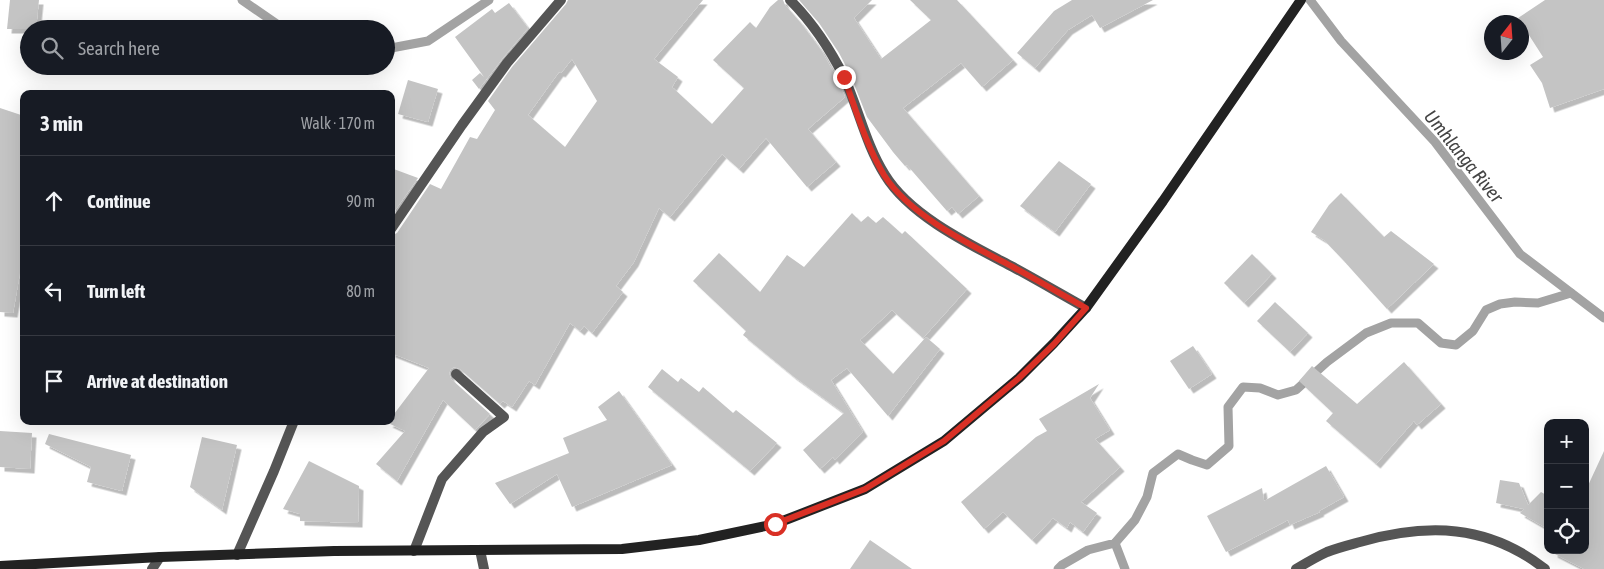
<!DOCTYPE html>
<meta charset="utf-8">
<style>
body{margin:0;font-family:"Asap Condensed",sans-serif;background:#242831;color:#f1f3f6}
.controls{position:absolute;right:15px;bottom:15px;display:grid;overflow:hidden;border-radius:10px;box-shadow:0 5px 20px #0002}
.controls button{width:45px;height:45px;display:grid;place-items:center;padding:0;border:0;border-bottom:1px solid #363941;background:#171b24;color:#f1f3f6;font:25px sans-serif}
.compass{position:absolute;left:1484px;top:15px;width:45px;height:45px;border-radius:50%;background:#171b24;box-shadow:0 5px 20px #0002;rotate:17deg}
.stop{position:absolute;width:15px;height:15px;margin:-11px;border:4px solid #d93025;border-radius:50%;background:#fff}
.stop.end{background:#d93025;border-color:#fff;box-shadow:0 1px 5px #0008}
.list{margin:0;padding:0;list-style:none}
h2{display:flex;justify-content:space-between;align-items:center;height:65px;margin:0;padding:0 20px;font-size:21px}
h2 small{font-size:16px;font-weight:400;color:#9ea1a6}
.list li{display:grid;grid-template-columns:32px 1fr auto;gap:15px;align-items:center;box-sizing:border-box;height:90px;padding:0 20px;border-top:1px solid #363941}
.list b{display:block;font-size:19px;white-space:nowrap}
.list em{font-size:16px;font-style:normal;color:#9ea1a6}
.icon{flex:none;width:28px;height:28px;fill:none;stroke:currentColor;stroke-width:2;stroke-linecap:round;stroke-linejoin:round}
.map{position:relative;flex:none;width:1604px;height:569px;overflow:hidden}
.search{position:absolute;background:#171b24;box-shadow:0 5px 20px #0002;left:20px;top:20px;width:375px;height:55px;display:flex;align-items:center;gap:12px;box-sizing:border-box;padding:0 18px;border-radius:28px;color:#9ea1a6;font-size:19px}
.panel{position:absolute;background:#171b24;box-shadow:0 5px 20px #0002;left:20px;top:90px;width:375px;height:335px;border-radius:10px}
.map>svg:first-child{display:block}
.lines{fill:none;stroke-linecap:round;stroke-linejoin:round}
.stream{stroke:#a3a3a3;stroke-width:9}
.building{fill:#c4c4c4;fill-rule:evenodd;filter:url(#shadow)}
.street{stroke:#555;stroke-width:10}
.secondary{stroke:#222;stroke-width:10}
.route{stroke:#d93025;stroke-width:6}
.labels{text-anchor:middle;stroke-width:4;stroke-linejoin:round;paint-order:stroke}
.water-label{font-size:19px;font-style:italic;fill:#444;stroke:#fff}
</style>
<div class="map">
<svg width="1604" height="569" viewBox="0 0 1604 569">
<defs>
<filter id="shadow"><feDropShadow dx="4.5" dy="4.5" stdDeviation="0" flood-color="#0004"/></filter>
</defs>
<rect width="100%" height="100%" fill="#fff"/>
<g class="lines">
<g class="stream">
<polyline points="242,0 284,29"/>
<polyline points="1310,0 1341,41 1435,142 1520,254 1604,318"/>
<polyline points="386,49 428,41 489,0"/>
<polyline points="1115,543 1125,569"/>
<polyline points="1058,569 1062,565 1088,550 1115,543 1135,520 1147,497 1153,473 1178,454 1192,460 1207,465 1229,446 1228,407 1243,387 1260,388 1278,395 1296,390 1327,362 1366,333 1391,323 1418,323 1441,343 1456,345 1473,331 1486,310 1500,304 1515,302 1538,303 1571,293"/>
</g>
</g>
<g class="building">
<polygon points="10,0 39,0 36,29 7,29"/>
<path d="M568,0H703L654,59L678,77L672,87L712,124L744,88L713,60L750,22L756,28L770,7L778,0H783L785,5L800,22L821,50L838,80L845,97L808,129L836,162L807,187L766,138L739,169L722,154L670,217L659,208L634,262L616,286L623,292L592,333L584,326L580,331L570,323L535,385L529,381L512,407L503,401L500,404L460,369L454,367L451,369L449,373L451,379L490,414L475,430L443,400L397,481L376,464L405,431L388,423L391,421V418L429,368L391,353V236L397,233L430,184L441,189L470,137L477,139L495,110L488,101L512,67L566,4ZM572,59L597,101L565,147L528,115L559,72L561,73Z"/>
<polygon points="799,0 872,0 854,18 881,59 931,20 910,0 957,0 1013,60 982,87 961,63 903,108 979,196 958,214 952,207 947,211 907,165 905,166 893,152 867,117 850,74 839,53 819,23"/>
<polygon points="1072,0 1153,0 1100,28 1092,15 1068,30 1035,68 1017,53 1054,11"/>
<polygon points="1545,0 1604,0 1604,89 1550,108 1542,83 1530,65 1543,57 1518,18"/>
<polygon points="509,3 528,28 502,59 479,89 472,80 480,73 484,77 455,37 492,9 495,13"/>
<polygon points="408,80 438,89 428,122 398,114"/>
<polygon points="0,108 24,116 24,250 13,313 0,312"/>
<polygon points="1059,161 1091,184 1055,232 1020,206"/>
<polygon points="391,168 418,178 391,216"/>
<polygon points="1341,193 1384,237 1391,231 1434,264 1387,309 1344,261 1324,240 1311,232 1329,205"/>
<polygon points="852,213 861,222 868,216 876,223 883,217 902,234 905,231 967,289 923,338 892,310 860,340 893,374 926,337 940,349 888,416 847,368 831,380 863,432 835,460 833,457 820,469 803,450 844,413 793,376 743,335 746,331 693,281 719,253 760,292 787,255 804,267"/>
<polygon points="1252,254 1272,274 1244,303 1224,283"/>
<polygon points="1275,302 1308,333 1290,352 1257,321"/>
<polygon points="1193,346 1212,374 1189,389 1170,361"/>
<polygon points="1404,362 1441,404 1417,425 1414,421 1376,464 1326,421 1333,413 1299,381 1312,366 1357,404"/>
<polygon points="662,369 678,382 681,378 699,392 703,387 733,413 736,410 777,443 750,471 648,387"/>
<polygon points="1099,384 1090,398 1110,430 1095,439 1120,467 1081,502 1097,513 1083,532 1070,522 1067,528 1053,518 1032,540 1003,512 984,529 961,502 1036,437 1047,431 1039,419"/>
<polygon points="619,391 672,465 572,507 557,474 510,504 495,483 569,453 563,438 607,420 598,407"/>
<polygon points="0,431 32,433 30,469 0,467"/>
<polygon points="49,434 131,455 122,491 87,482 91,467 45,444"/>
<polygon points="202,437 237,445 222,510 190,487"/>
<polygon points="1604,451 1604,569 1584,569 1553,553 1554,550 1585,550 1585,492"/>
<polygon points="309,461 359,486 358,523 300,521 300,514 283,509"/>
<polygon points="1326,466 1344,497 1319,511 1320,512 1290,525 1288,520 1226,552 1207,516 1262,488 1264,501"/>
<polygon points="1500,480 1519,483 1528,505 1541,492 1548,496 1548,529 1520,513 1524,509 1496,503"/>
<polygon points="870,540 912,569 850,569"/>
</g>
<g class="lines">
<g class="street">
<path d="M790,0C812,22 830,49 844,77C859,110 866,145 885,175C910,216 971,245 1013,267C1037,280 1061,294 1086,308"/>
<polyline points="391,229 462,125 507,63 561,0"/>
<polyline points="480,550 484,569"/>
<polyline points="414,551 442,479 483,432 504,417 456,374"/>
<polyline points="237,555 274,471 294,421"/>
<polyline points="152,569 160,557"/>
<path d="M1296,569C1306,563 1316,557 1327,552C1337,548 1349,545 1360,542C1427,523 1488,524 1545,569"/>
</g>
<polyline class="secondary" points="0,566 160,557 334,551 622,549 699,540 775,524 865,489 944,441 1019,378 1054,343 1086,308 1163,201 1301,0"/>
</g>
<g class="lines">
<path class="route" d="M775,524L865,489L944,441L1019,378L1054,344L1086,308C1061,294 1037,280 1013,267C971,245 910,216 884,175C866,145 856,110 844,77"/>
</g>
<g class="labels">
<g class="water-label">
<text transform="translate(1464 156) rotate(51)" y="7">Umhlanga River</text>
</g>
</g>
</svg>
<div class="controls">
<button>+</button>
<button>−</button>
<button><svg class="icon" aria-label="locate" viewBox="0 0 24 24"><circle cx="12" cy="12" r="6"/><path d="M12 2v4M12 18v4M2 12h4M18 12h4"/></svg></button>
</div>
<svg class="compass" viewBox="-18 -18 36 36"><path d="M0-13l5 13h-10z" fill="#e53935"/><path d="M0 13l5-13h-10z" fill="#9ea1a6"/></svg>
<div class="stop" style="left:775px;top:524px"></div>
<div class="stop end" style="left:844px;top:77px"></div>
<div class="search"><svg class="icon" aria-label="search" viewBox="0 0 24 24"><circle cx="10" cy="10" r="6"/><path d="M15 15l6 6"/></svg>Search here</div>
<section class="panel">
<h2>3 min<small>Walk · 170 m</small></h2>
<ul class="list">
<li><svg class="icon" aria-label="ahead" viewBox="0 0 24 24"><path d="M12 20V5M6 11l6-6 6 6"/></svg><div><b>Continue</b></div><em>90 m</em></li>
<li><svg class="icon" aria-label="left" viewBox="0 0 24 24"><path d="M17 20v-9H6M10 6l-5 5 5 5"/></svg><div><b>Turn left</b></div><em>80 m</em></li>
<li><svg class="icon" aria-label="arrive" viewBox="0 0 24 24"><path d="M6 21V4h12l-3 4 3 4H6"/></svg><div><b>Arrive at destination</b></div></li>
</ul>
</section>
</div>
